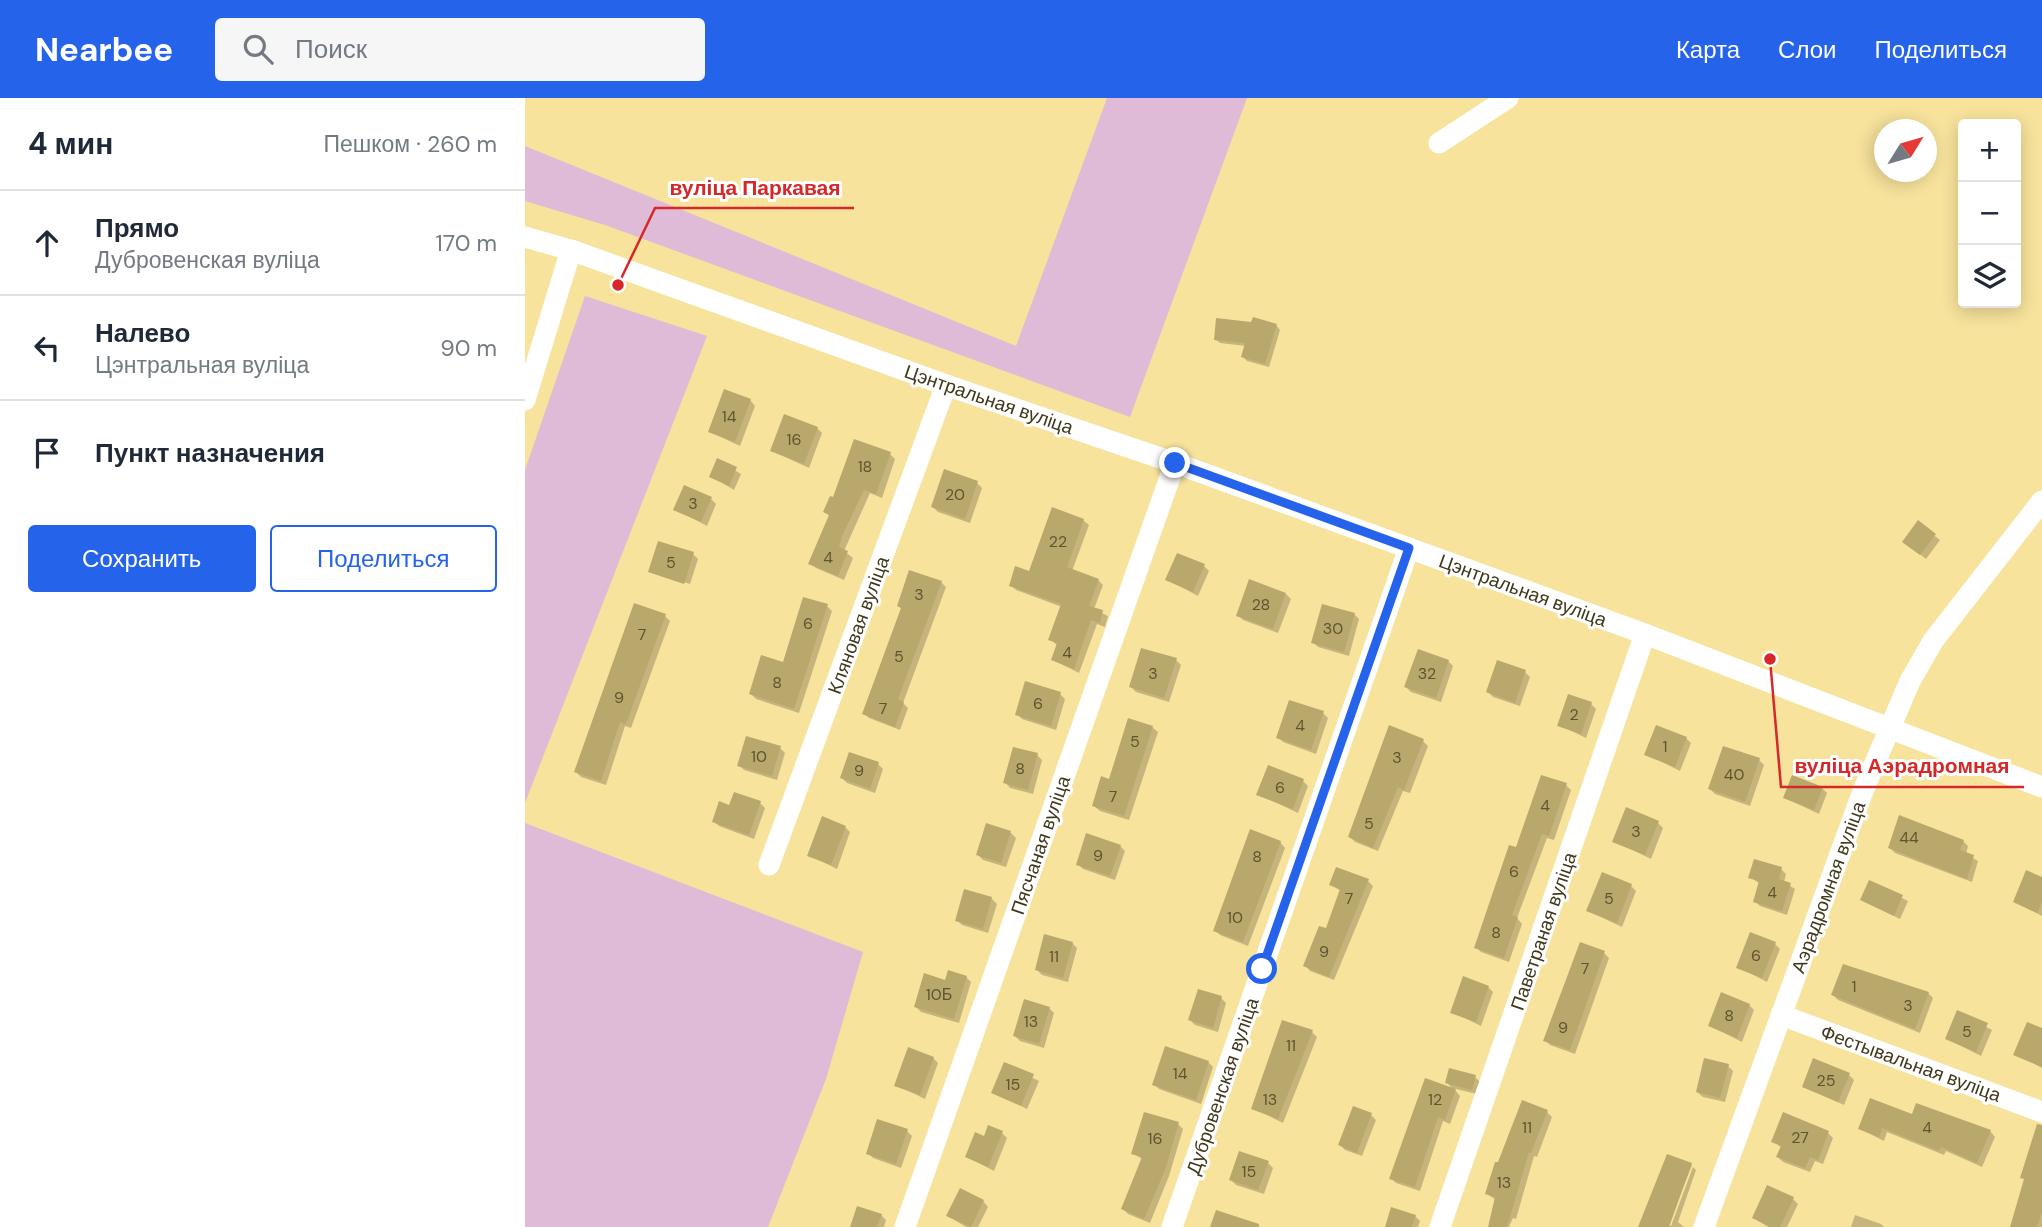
<!DOCTYPE html>
<html lang="ru">
<meta charset="utf-8">
<style>
body{margin:0;font-family:"DM Sans",sans-serif;background:#f6f6f7;color:#1f2937}
.controls{position:absolute;right:21px;top:21px;display:grid;overflow:hidden;border-radius:7px;box-shadow:0 4px 18px #0003}
.controls button{width:63px;height:63px;display:grid;place-items:center;padding:0;border:0;border-bottom:2px solid #e0e1e3;background:#fff;color:#1f2937;font:35px sans-serif}
.compass{position:absolute;left:1349px;top:21px;width:63px;height:63px;border-radius:50%;background:#fff;box-shadow:0 4px 18px #0003;rotate:53deg}
.stop{position:absolute;width:21px;height:21px;margin:-16px;border:5px solid #2563eb;border-radius:50%;background:#fff}
.stop.end{background:#2563eb;border-color:#fff;box-shadow:0 2px 7px #0008}
.list{margin:0;padding:0;list-style:none}
h2{display:flex;justify-content:space-between;align-items:center;height:91px;margin:0;padding:0 28px;font-size:30px}
h2 small{font-size:23px;font-weight:400;color:#747a83}
.list li{display:grid;grid-template-columns:46px 1fr auto;gap:21px;align-items:center;box-sizing:border-box;height:105px;padding:0 28px;border-top:2px solid #e0e1e3}
.list b{display:block;font-size:26px;white-space:nowrap}
.list p{margin:0;font-size:23px;white-space:nowrap;color:#747a83}
.list em{font-size:23px;font-style:normal;color:#747a83}
.actions{display:flex;gap:14px;padding:21px 28px}
.actions a{flex:1;padding:16px 0;border:2px solid #2563eb;border-radius:7px;text-align:center;font-size:24px;color:#2563eb}
.actions .main{background:#2563eb;color:#fff}
.icon{flex:none;width:38px;height:38px;fill:none;stroke:currentColor;stroke-width:2;stroke-linecap:round;stroke-linejoin:round}
.map{position:relative;flex:none;width:1517px;height:1129px;overflow:hidden}
header{display:flex;align-items:center;gap:42px;box-sizing:border-box;height:98px;padding:0 35px;background:#2563eb;color:#fff}
header strong{font-size:33px}
nav{display:flex;gap:38px;margin-inline-start:auto;font-size:24px}
.search{width:490px;height:63px;background:#f6f6f7;display:flex;align-items:center;gap:18px;box-sizing:border-box;padding:0 24px;border-radius:7px;color:#747a83;font-size:26px}
main{display:flex}
aside{flex:1;background:#fff}
.map>svg:first-child{display:block}
.green{fill:#dfbbd7}
.shadow{fill:#0003}
.building{fill:#b9a86c}
.lines{fill:none;stroke-linecap:round;stroke-linejoin:round}
.minor{stroke:#fff;stroke-width:21}
.route{stroke:#2563eb;stroke-width:9}
.labels{text-anchor:middle;stroke-width:6;stroke-linejoin:round;paint-order:stroke}
.number-label{font-size:16px;fill:#5e542f}
.street-label{font-size:19px;fill:#40381b;stroke:#fff}
.leader{fill:none;stroke:#d62828;stroke-width:2.5}
.callout-dot{fill:#d62828;stroke:#fff;stroke-width:2.5}
.callout-label{font-size:21px;text-anchor:middle;font-weight:bold;fill:#d62828;stroke:#fff;stroke-width:6;stroke-linejoin:round;paint-order:stroke}
</style>
<header>
<strong>Nearbee</strong>
<div class="search"><svg class="icon" aria-label="search" viewBox="0 0 24 24"><circle cx="10" cy="10" r="6"/><path d="M15 15l6 6"/></svg>Поиск</div>
<nav><a>Карта</a><a>Слои</a><a>Поделиться</a></nav>
</header>
<main>
<aside>
<h2>4 мин<small>Пешком · 260 m</small></h2>
<ul class="list">
<li><svg class="icon" aria-label="ahead" viewBox="0 0 24 24"><path d="M12 20V5M6 11l6-6 6 6"/></svg><div><b>Прямо</b><p>Дубровенская вуліца</p></div><em>170 m</em></li>
<li><svg class="icon" aria-label="left" viewBox="0 0 24 24"><path d="M17 20v-9H6M10 6l-5 5 5 5"/></svg><div><b>Налево</b><p>Цэнтральная вуліца</p></div><em>90 m</em></li>
<li><svg class="icon" aria-label="arrive" viewBox="0 0 24 24"><path d="M6 21V4h12l-3 4 3 4H6"/></svg><div><b>Пункт назначения</b></div></li>
</ul>
<div class="actions"><a class="main">Сохранить</a><a>Поделиться</a></div>
</aside>
<div class="map">
<svg width="1517" height="1129" viewBox="0 0 1517 1129">
<rect width="100%" height="100%" fill="#f7e39c"/>
<g class="green">
<polygon points="582,0 722,0 605,319 80,127 0,103 0,48 491,248"/>
<polygon points="60,198 182,238 0,705 0,372"/>
<polygon points="0,725 338,854 301,981 243,1129 0,1129"/>
</g>
<g class="shadow">
<polygon points="751,227 755,232 744,269 722,263 718,259 721,248 695,245 690,241"/>
<polygon points="225,302 230,308 215,348 185,334"/>
<polygon points="292,330 297,335 284,370 247,353"/>
<polygon points="365,356 370,361 357,400 345,395 319,453 328,460 319,482 291,470 286,465 305,418 300,414 309,402"/>
<polygon points="193,362 216,376 209,392 186,378"/>
<polygon points="452,385 457,390 445,425 413,414 408,409"/>
<polygon points="186,401 191,406 182,428 150,411"/>
<polygon points="558,422 564,427 547,473 573,482 578,487 569,511 583,518 580,529 572,526 554,575 528,562 533,548 525,541 537,509 491,492 486,487 505,475"/>
<polygon points="1393,425 1415,442 1401,461 1384,448"/>
<polygon points="168,456 173,461 165,486 125,474"/>
<polygon points="679,468 684,473 673,498 643,482"/>
<polygon points="416,484 421,489 378,605 383,610 375,632 344,620 339,615 378,512 374,508"/>
<polygon points="761,496 766,501 753,535 718,522 713,517"/>
<polygon points="302,508 307,513 274,615 231,601 226,596 259,566"/>
<polygon points="829,516 834,521 824,558 793,549 788,544"/>
<polygon points="140,518 145,523 106,630 100,628 81,687 56,679 51,674"/>
<polygon points="651,562 656,567 644,604 611,594 606,589"/>
<polygon points="923,563 928,568 916,604 886,594 881,589"/>
<polygon points="1000,574 1005,579 995,608 968,599 963,594"/>
<polygon points="535,596 540,601 531,632 497,621 492,616"/>
<polygon points="1066,606 1071,611 1061,640 1034,627"/>
<polygon points="798,615 803,620 791,656 758,644 753,639"/>
<polygon points="627,629 633,634 604,722 575,713 569,708"/>
<polygon points="1161,640 1166,645 1155,673 1121,656"/>
<polygon points="898,643 903,648 885,695 878,693 853,753 830,744 825,739"/>
<polygon points="255,650 260,655 252,682 219,672 214,667"/>
<polygon points="512,657 517,662 508,696 485,690 480,684"/>
<polygon points="1234,662 1239,667 1225,708 1190,696 1185,691"/>
<polygon points="353,666 358,671 350,695 322,685 317,680"/>
<polygon points="778,683 783,688 773,715 733,696"/>
<polygon points="1041,687 1046,692 1029,742 1022,740 992,820 997,826 984,864 956,854 951,849 992,752"/>
<polygon points="1297,690 1302,695 1294,716 1260,700"/>
<polygon points="235,705 240,710 229,741 194,728 189,723 206,709"/>
<polygon points="1133,725 1138,730 1126,761 1089,743"/>
<polygon points="462,727 486,735 491,740 481,769 458,762 453,757"/>
<polygon points="320,729 325,734 312,771 284,757"/>
<polygon points="1438,743 1443,748 1441,756 1453,763 1447,784 1370,755 1365,750"/>
<polygon points="755,744 760,750 723,848 695,837 690,832"/>
<polygon points="595,748 600,753 590,782 558,771 553,766"/>
<polygon points="1256,771 1261,776 1259,784 1270,791 1262,817 1235,808 1230,803 1235,786 1225,779"/>
<polygon points="1517,781 1517,818 1490,804"/>
<polygon points="843,783 848,788 809,882 785,873 780,867 802,833 816,793 806,787"/>
<polygon points="1345,784 1383,803 1375,821 1337,802"/>
<polygon points="1106,788 1111,793 1097,829 1063,813"/>
<polygon points="440,793 467,801 472,806 463,835 437,827 432,822"/>
<polygon points="547,845 552,850 543,884 517,877 512,872"/>
<polygon points="1250,846 1255,851 1242,884 1213,869"/>
<polygon points="1079,855 1084,860 1050,956 1025,947 1020,942"/>
<polygon points="441,879 446,884 434,925 396,914 391,909 422,884"/>
<polygon points="963,889 968,894 956,928 927,914"/>
<polygon points="1403,895 1408,900 1395,935 1313,902 1308,897"/>
<polygon points="696,900 701,905 693,934 670,927 665,922"/>
<polygon points="1224,907 1229,912 1217,944 1185,928"/>
<polygon points="524,910 529,915 519,950 495,943 490,938"/>
<polygon points="1433,914 1467,932 1456,958 1422,941"/>
<polygon points="758,924 787,934 792,939 758,1025 728,1010"/>
<polygon points="1517,932 1517,970 1490,956"/>
<polygon points="408,960 413,965 400,1001 371,987"/>
<polygon points="683,964 688,969 676,1006 634,991 629,986"/>
<polygon points="480,966 514,983 502,1011 468,994"/>
<polygon points="1203,968 1208,973 1200,1004 1178,999 1172,994"/>
<polygon points="1324,977 1329,982 1319,1007 1279,989"/>
<polygon points="950,979 955,984 952,996 927,990 922,985"/>
<polygon points="930,992 935,998 925,1026 918,1023 895,1093 871,1085 866,1080"/>
<polygon points="1022,1014 1027,1019 1012,1059 1009,1058 991,1121 988,1120 984,1129 964,1129 971,1102 962,1096 974,1067"/>
<polygon points="846,1017 851,1022 837,1058 820,1052 815,1047"/>
<polygon points="1388,1018 1446,1025 1465,1033 1470,1039 1457,1069 1421,1053 1419,1057 1362,1034 1359,1043 1335,1031"/>
<polygon points="653,1026 658,1031 644,1078 625,1125 603,1116 598,1111 618,1062 608,1055"/>
<polygon points="382,1033 387,1038 376,1070 348,1060 343,1055"/>
<polygon points="477,1035 482,1040 469,1073 442,1059 460,1040"/>
<polygon points="1303,1035 1308,1040 1298,1066 1290,1063 1285,1074 1258,1064 1253,1059 1257,1050 1248,1043"/>
<polygon points="1517,1048 1517,1129 1487,1129"/>
<polygon points="1143,1059 1167,1067 1143,1127 1146,1128 1168,1069 1171,1072 1153,1124 1159,1129 1115,1129"/>
<polygon points="743,1065 748,1070 739,1096 711,1087 706,1082"/>
<polygon points="1268,1101 1273,1106 1262,1129 1243,1129 1229,1120"/>
<polygon points="458,1103 463,1109 453,1129 441,1129 423,1118"/>
<polygon points="356,1117 361,1122 359,1129 327,1129"/>
<polygon points="1330,1117 1356,1126 1359,1129 1326,1129"/>
<polygon points="890,1118 895,1123 893,1129 862,1129"/>
</g>
<g class="building">
<polygon points="728,219 752,226 740,266 716,259 720,245 689,242 691,220 726,224"/>
<polygon points="199,291 226,301 210,344 183,334"/>
<polygon points="259,316 293,329 279,366 245,353"/>
<polygon points="329,341 366,354 351,396 339,392 317,438 314,449 323,453 313,478 283,466 304,417 298,414 305,398 308,399"/>
<polygon points="192,360 212,369 204,388 184,379"/>
<polygon points="419,371 453,383 440,421 406,409"/>
<polygon points="159,387 187,399 176,424 148,412"/>
<polygon points="527,409 559,421 542,469 574,481 564,508 578,512 575,525 566,522 549,571 526,562 532,545 523,542 536,506 484,488 490,468 504,473"/>
<polygon points="1393,422 1411,436 1395,457 1377,444"/>
<polygon points="133,443 169,454 159,486 123,474"/>
<polygon points="652,455 680,466 668,494 640,482"/>
<polygon points="384,472 417,483 373,601 379,604 370,629 337,616 376,510 372,508"/>
<polygon points="724,481 761,495 748,531 711,518"/>
<polygon points="278,499 303,506 269,611 224,596 236,557 258,564"/>
<polygon points="109,505 141,516 101,626 95,624 76,683 49,674"/>
<polygon points="797,506 830,515 819,554 786,545"/>
<polygon points="616,550 652,560 639,600 604,589"/>
<polygon points="893,551 924,562 911,600 879,589"/>
<polygon points="972,562 1001,572 990,605 961,594"/>
<polygon points="500,583 536,594 526,628 490,617"/>
<polygon points="1043,596 1067,604 1056,636 1032,628"/>
<polygon points="764,602 799,613 786,652 751,640"/>
<polygon points="603,620 628,628 599,718 567,708 576,678 584,681"/>
<polygon points="864,627 899,641 879,692 873,689 848,750 823,739"/>
<polygon points="1131,627 1162,639 1150,669 1119,657"/>
<polygon points="221,638 256,648 247,678 212,668"/>
<polygon points="1198,648 1235,660 1220,704 1183,691"/>
<polygon points="488,649 513,655 503,692 478,685"/>
<polygon points="324,654 354,664 345,691 315,680"/>
<polygon points="743,667 779,681 768,711 731,697"/>
<polygon points="1016,677 1042,685 1024,738 1017,736 987,817 993,819 979,860 949,850 984,747 991,749"/>
<polygon points="1267,677 1298,689 1289,712 1258,700"/>
<polygon points="209,694 236,703 224,737 187,724 194,703 204,707"/>
<polygon points="1101,709 1134,723 1120,757 1087,744"/>
<polygon points="1374,717 1439,742 1435,752 1449,757 1442,781 1363,750"/>
<polygon points="297,718 321,728 306,767 282,758"/>
<polygon points="461,725 486,733 476,765 451,757"/>
<polygon points="725,731 756,743 718,844 688,833"/>
<polygon points="561,735 596,747 585,778 551,767"/>
<polygon points="1229,761 1257,769 1254,781 1266,785 1257,813 1228,804 1234,783 1223,780"/>
<polygon points="811,769 844,781 804,879 778,868 794,828 801,830 815,791 804,787"/>
<polygon points="1501,772 1517,779 1517,804 1512,815 1488,804"/>
<polygon points="1077,774 1107,786 1092,825 1061,813"/>
<polygon points="1344,782 1378,797 1369,818 1335,802"/>
<polygon points="439,791 467,799 458,831 430,823"/>
<polygon points="1225,834 1251,844 1237,880 1211,870"/>
<polygon points="519,836 548,844 538,880 510,872"/>
<polygon points="1055,844 1080,853 1045,952 1018,943"/>
<polygon points="1318,866 1404,894 1390,931 1306,897"/>
<polygon points="423,872 442,878 429,921 389,909 399,875 420,882"/>
<polygon points="938,878 964,888 951,924 925,915"/>
<polygon points="673,891 697,898 688,930 663,922"/>
<polygon points="1196,894 1225,906 1212,940 1183,928"/>
<polygon points="499,901 525,909 514,946 488,938"/>
<polygon points="1432,912 1463,925 1451,954 1420,941"/>
<polygon points="757,922 788,932 753,1021 726,1011"/>
<polygon points="1502,924 1517,930 1517,969 1488,957"/>
<polygon points="640,948 684,963 671,1002 627,987"/>
<polygon points="383,949 409,959 395,997 369,988"/>
<polygon points="1179,960 1204,966 1195,1000 1171,994"/>
<polygon points="1288,960 1325,975 1313,1004 1277,989"/>
<polygon points="479,964 509,976 496,1008 466,995"/>
<polygon points="924,970 951,977 947,992 920,985"/>
<polygon points="900,980 931,991 920,1022 913,1019 890,1089 864,1081"/>
<polygon points="1345,1000 1387,1016 1391,1005 1466,1032 1452,1065 1416,1049 1414,1053 1357,1030 1354,1039 1333,1031"/>
<polygon points="997,1002 1023,1012 1006,1055 1004,1054 982,1129 963,1129 970,1099 960,1096 970,1064 973,1064"/>
<polygon points="828,1008 847,1015 832,1055 813,1047"/>
<polygon points="619,1014 654,1024 640,1072 619,1121 596,1111 617,1059 606,1056"/>
<polygon points="1258,1014 1304,1033 1293,1062 1285,1059 1280,1070 1251,1059 1256,1048 1246,1044"/>
<polygon points="352,1021 383,1031 371,1066 341,1056"/>
<polygon points="1512,1026 1517,1027 1517,1114 1512,1129 1485,1129 1499,1081 1495,1080"/>
<polygon points="463,1027 478,1033 463,1069 440,1059 450,1034 459,1038"/>
<polygon points="714,1053 744,1063 733,1092 704,1082"/>
<polygon points="1142,1056 1167,1065 1144,1129 1113,1129"/>
<polygon points="1242,1087 1269,1099 1255,1129 1246,1129 1227,1120"/>
<polygon points="435,1090 459,1102 446,1129 421,1118"/>
<polygon points="332,1108 357,1116 352,1129 325,1129"/>
<polygon points="866,1109 891,1117 887,1129 860,1129"/>
<polygon points="691,1112 734,1126 734,1129 685,1129"/>
</g>
<g class="lines">
<g class="minor">
<polyline points="914,45 983,0"/>
<polyline points="0,139 46,152 421,287 650,365 1120,536 1517,689"/>
<polyline points="0,302 46,152"/>
<polyline points="244,767 421,287"/>
<polyline points="1256,917 1517,1014"/>
<polyline points="380,1129 650,365"/>
<polyline points="647,1129 884,450"/>
<polyline points="915,1129 1120,536"/>
<polyline points="1179,1129 1338,693 1385,583 1408,543 1517,403"/>
</g>
</g>
<g class="lines">
<polyline class="route" points="650,365 884,450 737,871"/>
</g>
<g class="labels">
<g class="number-label">
<text x="204" y="324">14</text>
<text x="269" y="347">16</text>
<text x="340" y="374">18</text>
<text x="430" y="402">20</text>
<text x="168" y="411">3</text>
<text x="533" y="449">22</text>
<text x="303" y="465">4</text>
<text x="146" y="470">5</text>
<text x="394" y="502">3</text>
<text x="736" y="512">28</text>
<text x="283" y="531">6</text>
<text x="808" y="536">30</text>
<text x="117" y="542">7</text>
<text x="542" y="560">4</text>
<text x="374" y="564">5</text>
<text x="628" y="581">3</text>
<text x="902" y="581">32</text>
<text x="252" y="590">8</text>
<text x="94" y="605">9</text>
<text x="513" y="611">6</text>
<text x="358" y="616">7</text>
<text x="1049" y="622">2</text>
<text x="775" y="633">4</text>
<text x="610" y="649">5</text>
<text x="1140" y="654">1</text>
<text x="234" y="664">10</text>
<text x="872" y="665">3</text>
<text x="495" y="676">8</text>
<text x="334" y="678">9</text>
<text x="1209" y="682">40</text>
<text x="755" y="695">6</text>
<text x="588" y="704">7</text>
<text x="1020" y="713">4</text>
<text x="844" y="731">5</text>
<text x="1111" y="739">3</text>
<text x="1384" y="745">44</text>
<text x="573" y="763">9</text>
<text x="732" y="764">8</text>
<text x="989" y="779">6</text>
<text x="1247" y="800">4</text>
<text x="824" y="806">7</text>
<text x="1084" y="806">5</text>
<text x="710" y="825">10</text>
<text x="971" y="840">8</text>
<text x="799" y="859">9</text>
<text x="1231" y="863">6</text>
<text x="529" y="864">11</text>
<text x="1060" y="876">7</text>
<text x="1329" y="894">1</text>
<text x="414" y="902">10Б</text>
<text x="1383" y="913">3</text>
<text x="1204" y="923">8</text>
<text x="506" y="929">13</text>
<text x="1038" y="935">9</text>
<text x="1442" y="939">5</text>
<text x="766" y="953">11</text>
<text x="655" y="981">14</text>
<text x="1301" y="988">25</text>
<text x="488" y="992">15</text>
<text x="745" y="1007">13</text>
<text x="910" y="1007">12</text>
<text x="1002" y="1035">11</text>
<text x="1402" y="1035">4</text>
<text x="1275" y="1045">27</text>
<text x="630" y="1046">16</text>
<text x="724" y="1079">15</text>
<text x="979" y="1090">13</text>
</g>
<g class="street-label">
<text transform="translate(464 301) rotate(19)" y="7">Цэнтральная вуліца</text>
<text transform="translate(998 492) rotate(20)" y="7">Цэнтральная вуліца</text>
<text transform="translate(333 527) rotate(-70)" y="7">Кляновая вуліца</text>
<text transform="translate(515 747) rotate(-71)" y="7">Пясчаная вуліца</text>
<text transform="translate(1303 789) rotate(-70)" y="7">Аэрадромная вуліца</text>
<text transform="translate(1018 833) rotate(-71)" y="7">Паветраная вуліца</text>
<text transform="translate(1386 965) rotate(20)" y="7">Фестывальная вуліца</text>
<text transform="translate(697 988) rotate(-71)" y="7">Дубровенская вуліца</text>
</g>
</g>
<path class="leader" d="M93 187L130 110H329M1245 561L1256 689H1499"/>
<g class="callout-dot">
<circle cx="93" cy="187" r="7"/>
<circle cx="1245" cy="561" r="7"/>
</g>
<g class="callout-label">
<text x="230" y="97">вуліца Паркавая</text>
<text x="1377" y="675">вуліца Аэрадромная</text>
</g>
</svg>
<div class="controls">
<button>+</button>
<button>−</button>
<button><svg class="icon" aria-label="layers" viewBox="0 0 24 24"><path d="M12 4l9 5-9 5-9-5zM3 14l9 5 9-5"/></svg></button>
</div>
<svg class="compass" viewBox="-18 -18 36 36"><path d="M0-13l5 13h-10z" fill="#e53935"/><path d="M0 13l5-13h-10z" fill="#747a83"/></svg>
<div class="stop" style="left:737px;top:871px"></div>
<div class="stop end" style="left:650px;top:365px"></div>
</div>
</main>
